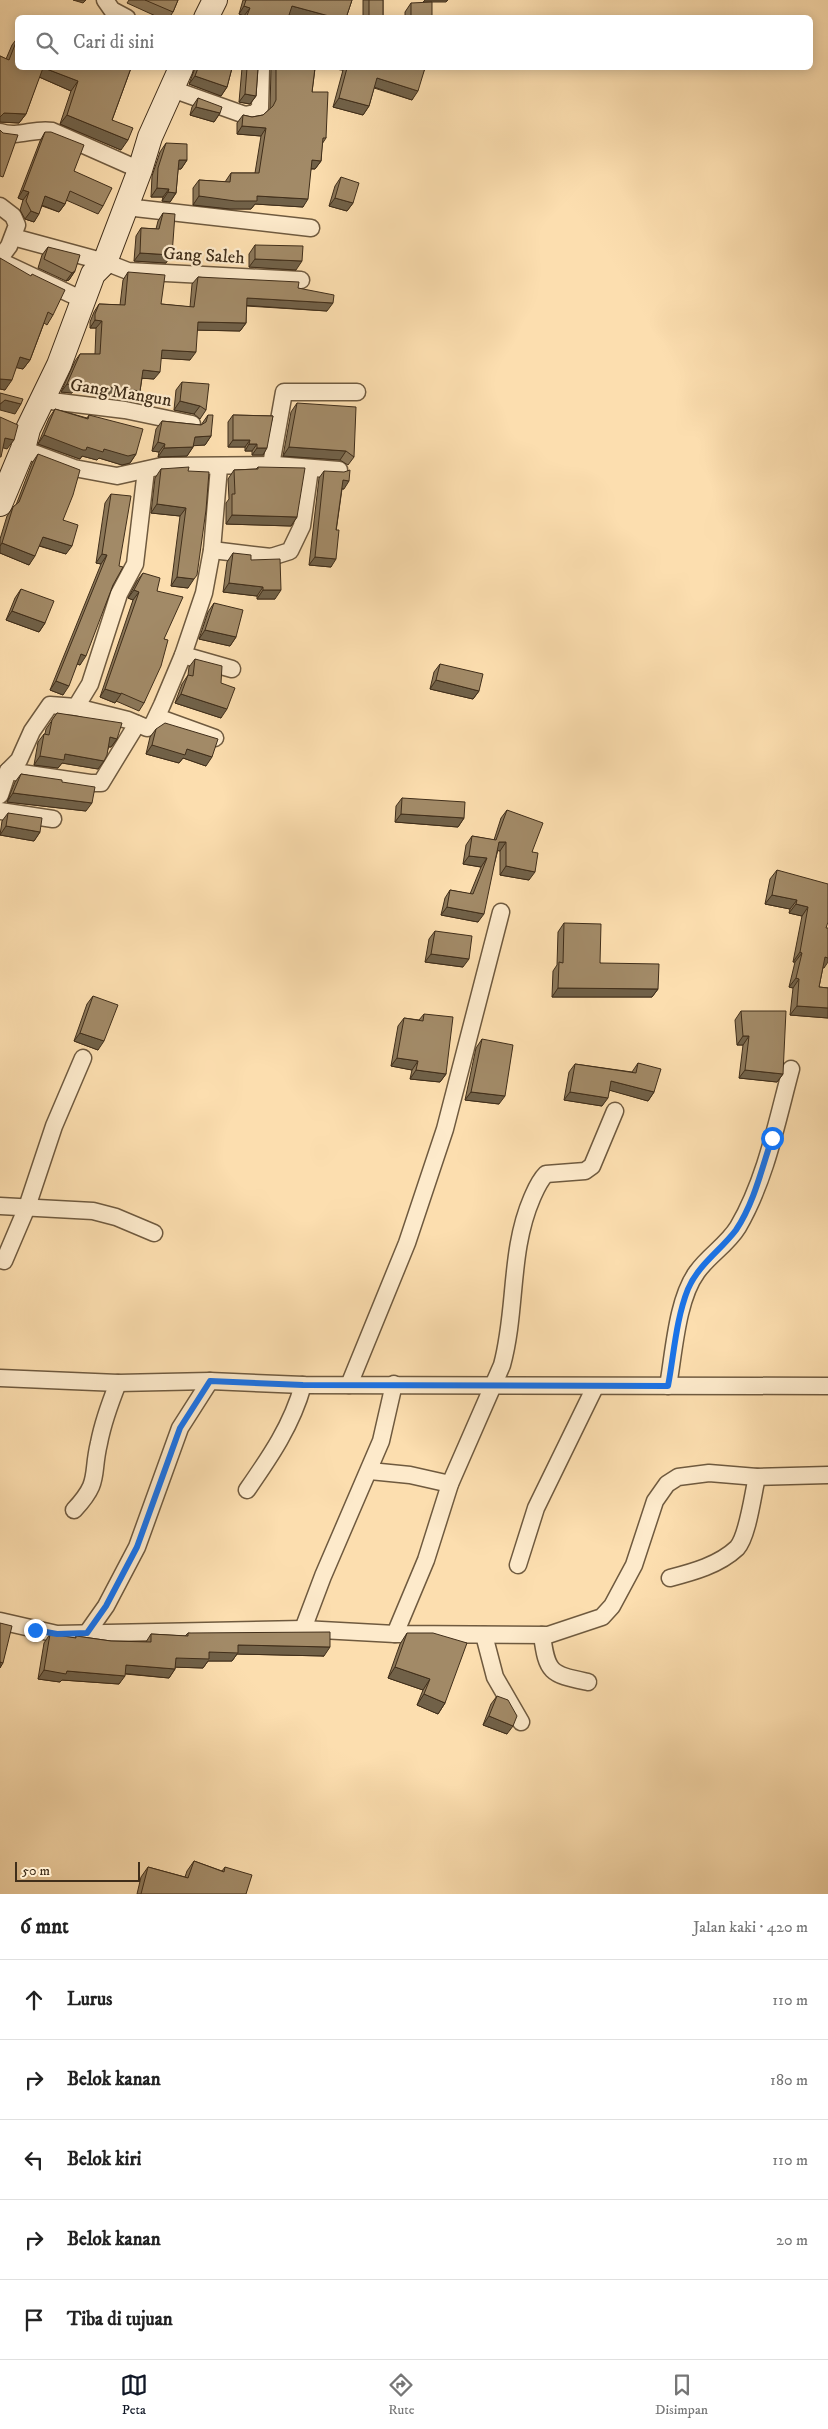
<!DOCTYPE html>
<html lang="id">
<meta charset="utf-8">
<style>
body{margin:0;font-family:"IM FELL DW Pica",serif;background:#f6f6f6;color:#222}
.scale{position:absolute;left:15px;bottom:12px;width:125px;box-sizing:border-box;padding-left:5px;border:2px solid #402e1a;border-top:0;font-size:14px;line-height:18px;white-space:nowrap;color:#402e1a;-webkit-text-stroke:4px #fdeacb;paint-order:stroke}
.stop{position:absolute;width:15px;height:15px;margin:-11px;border:4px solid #1a73e8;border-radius:50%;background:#fff}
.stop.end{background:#1a73e8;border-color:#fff;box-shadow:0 1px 5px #0008}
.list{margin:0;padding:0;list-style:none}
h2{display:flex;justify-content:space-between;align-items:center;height:65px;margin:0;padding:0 20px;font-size:21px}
h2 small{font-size:16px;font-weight:400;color:#767676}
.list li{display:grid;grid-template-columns:32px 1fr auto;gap:15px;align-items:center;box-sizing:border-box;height:80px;padding:0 20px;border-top:1px solid #e0e0e0}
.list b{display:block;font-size:19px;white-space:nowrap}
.list em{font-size:16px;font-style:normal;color:#767676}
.icon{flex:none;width:28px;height:28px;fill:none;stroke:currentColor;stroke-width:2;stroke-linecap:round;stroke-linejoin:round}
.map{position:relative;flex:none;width:828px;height:1894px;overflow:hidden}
.search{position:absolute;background:#fff;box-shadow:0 2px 12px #0003;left:15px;right:15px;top:15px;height:55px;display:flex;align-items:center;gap:12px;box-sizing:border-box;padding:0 18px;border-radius:8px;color:#767676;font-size:19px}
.sheet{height:465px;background:#fff}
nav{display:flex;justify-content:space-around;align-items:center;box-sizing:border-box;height:70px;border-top:1px solid #e0e0e0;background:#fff;font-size:14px;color:#767676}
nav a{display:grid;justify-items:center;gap:2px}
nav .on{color:#111827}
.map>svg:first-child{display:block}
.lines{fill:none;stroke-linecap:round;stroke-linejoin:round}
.street-casing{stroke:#6f5a3f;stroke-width:19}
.secondary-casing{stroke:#402e1a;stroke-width:26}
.street{stroke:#fdeacb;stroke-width:16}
.secondary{stroke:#fdeacb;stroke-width:24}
.wall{fill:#8b7759;stroke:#402e1a}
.shaded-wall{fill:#716148;stroke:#402e1a}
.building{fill:#a28a67;stroke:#402e1a}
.route{stroke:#1a73e8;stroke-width:6}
.labels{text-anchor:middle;stroke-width:4.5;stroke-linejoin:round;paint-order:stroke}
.street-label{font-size:18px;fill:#402e1a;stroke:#fdeacb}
</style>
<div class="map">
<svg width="828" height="1894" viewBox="0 0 828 1894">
<rect width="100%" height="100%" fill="#fcdeaf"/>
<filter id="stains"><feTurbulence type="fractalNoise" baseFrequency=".004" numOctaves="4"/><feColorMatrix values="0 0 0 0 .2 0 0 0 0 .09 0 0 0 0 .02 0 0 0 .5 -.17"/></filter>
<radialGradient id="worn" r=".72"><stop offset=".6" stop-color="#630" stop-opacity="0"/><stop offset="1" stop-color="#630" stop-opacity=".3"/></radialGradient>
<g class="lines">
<defs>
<g id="street">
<polyline points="105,0 112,10 127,18"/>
<polyline points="172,89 245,115 255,113 260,108 261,68"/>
<path d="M0,132C19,138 33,128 52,131L140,170"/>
<polyline points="0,206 13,216 17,225 9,246 0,258"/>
<polyline points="126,207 311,228"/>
<polyline points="13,237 105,262 128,271 301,280"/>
<polyline points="0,261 83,300"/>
<polyline points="43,400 125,410 192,424"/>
<polyline points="23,449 74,468 117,476 162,466 276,465 339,470"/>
<polyline points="271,465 284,392 357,392"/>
<polyline points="212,550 271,557 290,551 302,526 310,469"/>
<polyline points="183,655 232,669"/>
<polyline points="76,707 128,720 147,728 153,724 162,705 183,655 204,593 212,550 219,467"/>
<polyline points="157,717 215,738"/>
<polyline points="8,771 90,783 101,783 137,724"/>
<polyline points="0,795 8,771 19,760 32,731 50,705 76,707 90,684 119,594 135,564 146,470"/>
<polyline points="0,811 53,819"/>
<polyline points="0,1206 93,1211 116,1217 154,1233"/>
<polyline points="4,1261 27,1207 54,1126 83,1058"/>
<polyline points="0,1378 118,1383 210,1381 303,1385 828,1386"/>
<polyline points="349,1385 407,1243 445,1129 501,912"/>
<path d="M668,1386C674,1352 677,1299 697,1272C709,1255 727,1245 738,1227C766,1179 777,1121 791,1069"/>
<polyline points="370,1471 410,1475 450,1484"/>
<path d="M247,1490C270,1457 292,1425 303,1385"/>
<path d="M74,1510C101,1481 91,1476 99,1443C103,1422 110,1403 118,1383"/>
<polyline points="518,1565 536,1508 595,1387"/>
<path d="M670,1578C693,1572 719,1565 737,1548C748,1536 753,1493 757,1477"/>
<polyline points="0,1621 57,1634 303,1629 395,1634 548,1635 602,1617 612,1606 634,1565 655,1501 667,1484 678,1477 709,1473 757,1477 828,1475"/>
<polyline points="303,1629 323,1576 381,1441 394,1384"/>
<polyline points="87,1633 106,1606 137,1547 180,1428 210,1381"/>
<path d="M395,1634L426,1560L450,1484L502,1365C517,1310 509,1251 532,1198C536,1189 539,1181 546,1174L585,1171L592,1166L615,1111"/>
<polyline points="484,1635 495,1677 521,1722"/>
<path d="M542,1635C547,1674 551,1674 588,1682"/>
</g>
<g id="secondary">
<polyline points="206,18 215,0"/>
<polyline points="0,504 23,449 28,429 59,365 93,274 105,262 140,170 150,137 181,68"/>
</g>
</defs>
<use href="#street" class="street-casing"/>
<use href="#secondary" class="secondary-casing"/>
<use href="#street" class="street"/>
<use href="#secondary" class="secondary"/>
</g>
<g class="wall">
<polygon points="129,0 178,0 173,12 169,18 160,18 127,3"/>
<polygon points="243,0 352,0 346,18 299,18 289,15 288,18 243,18 244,16 239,14"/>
<rect x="363" y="0" width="20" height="18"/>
<polygon points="411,3 432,18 405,18 405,12"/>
<polygon points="18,37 18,68 131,68 112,120 121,150 60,124 71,91 39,77 26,114 19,123 0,122 0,56 6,59 12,45"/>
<polygon points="195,68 232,68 227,87 221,96 189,84"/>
<polygon points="242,68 258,68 256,96 250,104 239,102"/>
<polygon points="271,68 315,68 312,92 326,138 322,144 321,161 315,169 311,169 303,207 255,204 251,209 230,209 193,205 193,188 199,180 225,182 231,173 255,173 261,136 237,134 237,123 243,115 252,117 263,115 270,109"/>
<polygon points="325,68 425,68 412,100 374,88 369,106 363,115 333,107 343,70"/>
<polygon points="198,98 220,113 214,122 190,115 192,107"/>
<polygon points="45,132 74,171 103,206 98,214 66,200 65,204 59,212 42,206 34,222 25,219 20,210 23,200 18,198 40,141"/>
<polygon points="166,143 187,160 181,169 178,169 176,193 170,202 162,201 163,197 151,197 152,176 160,152"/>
<polygon points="341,177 353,203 347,211 329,206 335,186"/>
<polygon points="163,213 166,263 134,261 136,236 141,228 156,229 158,221"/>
<polygon points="255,245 296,270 249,267 249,254"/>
<polygon points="48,247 75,271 69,280 66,281 38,268 42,255"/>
<polygon points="0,258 53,315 47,325 44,323 30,360 23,369 16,367 5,390 0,389"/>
<polygon points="128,272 161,304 190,307 192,284 198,277 298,288 327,311 246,306 246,323 240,331 197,330 190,360 161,358 154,379 142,378 140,391 135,399 74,391 72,393 61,392 75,361 80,354 95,354 96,328 90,328 90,322 94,312 99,304 120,305 123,280"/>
<polygon points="182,382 206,410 200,419 194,414 174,410 176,390"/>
<polygon points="297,403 354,457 348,465 340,460 283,456 291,412"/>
<polygon points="55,409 87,418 89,415 136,454 130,463 122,465 99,458 97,460 82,456 80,459 77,458 38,444 49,418"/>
<polygon points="208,415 211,436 205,445 194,445 193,447 187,456 158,457 159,452 152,451 156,429 162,421 201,425"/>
<polygon points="233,415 273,416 263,455 252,455 252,451 245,451 245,447 228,447 228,422"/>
<polygon points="38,454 63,520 66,554 39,546 29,565 0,553 0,539 7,516 13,507 16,505 32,463"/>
<polygon points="258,467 297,517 291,526 226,524 226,503 229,499 228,479 234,470 256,469"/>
<polygon points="161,469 188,471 188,588 171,586 180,516 151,513 155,478"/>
<polygon points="324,471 344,489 342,489 331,567 309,565 319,478"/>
<polygon points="111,494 113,585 80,665 77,664 63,695 50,690 101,564 96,563 105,503"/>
<polygon points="233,553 251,560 275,599 257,599 257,596 223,592 227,562"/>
<polygon points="143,573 157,591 164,639 144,703 139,711 116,701 115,703 100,697 133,600 128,598 137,581"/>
<polygon points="21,589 45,623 39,632 6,620 15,598"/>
<polygon points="214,603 236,637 230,646 199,639 208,612"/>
<polygon points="195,659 221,683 221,718 175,703 182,684 188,675 189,667"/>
<polygon points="440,664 479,691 473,699 430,689 434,672"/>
<polygon points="57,713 117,739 111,747 109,747 98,769 62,763 58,768 34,765 38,742 44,734 45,734 46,729"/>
<polygon points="156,729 206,766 183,758 179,763 146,754 150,737"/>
<polygon points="21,774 62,782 86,811 7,802 15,782"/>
<polygon points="402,798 464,818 458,827 395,822 396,806"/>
<polygon points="507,810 532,852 529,880 500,875 500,851 498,850 478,922 441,915 445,898 450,890 470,894 481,867 463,864 466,845 472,836 494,840 501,818"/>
<polygon points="8,813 40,832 34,841 0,835 2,821"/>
<polygon points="777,870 826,928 824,968 823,967 819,987 828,988 828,1018 790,1015 793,988 789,987 795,962 793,962 802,916 789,913 790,909 765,904 770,879"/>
<polygon points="564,923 600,963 658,989 652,997 552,997 553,971 557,965 558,932"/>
<polygon points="435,931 463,967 425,962 429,939"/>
<polygon points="93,996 98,1050 74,1041 87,1004"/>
<polygon points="741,1011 783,1074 777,1082 739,1078 743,1045 737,1045 735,1020"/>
<polygon points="424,1014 446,1074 440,1082 410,1079 412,1070 391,1066 398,1026 404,1018 419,1020"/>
<polygon points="482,1039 499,1104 465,1100 476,1048"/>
<polygon points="638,1063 654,1092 648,1101 610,1090 602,1106 564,1100 569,1072 575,1064 632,1072"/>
<polygon points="188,1633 324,1656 237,1654 232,1661 208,1661 203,1668 175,1667 175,1669 169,1678 125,1674 119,1684 62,1680 60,1682 38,1679 44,1643 50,1634 75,1638 76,1636 111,1641 146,1642 151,1634 185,1636"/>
<polygon points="407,1633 445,1703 438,1714 417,1705 423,1690 388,1678 400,1644"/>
<polygon points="497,1696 507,1734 483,1725 491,1704"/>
<polygon points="194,1861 222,1871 225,1867 246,1894 137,1894 141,1877 148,1867 185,1877 187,1871"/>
</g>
<g class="shaded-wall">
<polygon points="73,0 86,0 83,3"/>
<polygon points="425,0 448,0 446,2 423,2"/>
<polygon points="244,6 250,8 244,16 239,14"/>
<polygon points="292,6 329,16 328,18 299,18 286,14"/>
<polygon points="43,68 44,68 78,81 71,91 37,76"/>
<polygon points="325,68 345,68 343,70"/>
<polygon points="195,76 227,87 221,96 189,84"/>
<polygon points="377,78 418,91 412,100 371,86"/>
<polygon points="245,94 256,96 250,104 239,102"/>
<polygon points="339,98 369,106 363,115 333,107"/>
<polygon points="196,107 220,113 214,122 190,115"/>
<polygon points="4,113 26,114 19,123 0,122 0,117"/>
<polygon points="67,115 128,140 121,150 60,124"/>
<polygon points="242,126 266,128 261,136 237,134"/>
<polygon points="179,160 187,160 181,169 173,169"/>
<polygon points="312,160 321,161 315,169 307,168"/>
<polygon points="157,188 169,189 163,197 151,197"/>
<polygon points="23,190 29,192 23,200 18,198"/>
<polygon points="168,192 176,193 170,202 162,201"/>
<polygon points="45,196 65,204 59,212 39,204"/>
<polygon points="199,196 257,196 308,199 303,207 255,204 251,209 230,209 193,205"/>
<polygon points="335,198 353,203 347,211 329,206"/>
<polygon points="31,211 39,214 34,222 25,219"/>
<polygon points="140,253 172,255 166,263 134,261"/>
<polygon points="255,259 302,261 296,270 249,267"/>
<polygon points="75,271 69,280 66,281 72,273"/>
<polygon points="247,298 333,303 327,311 241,305"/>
<polygon points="95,320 102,321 96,328 90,328"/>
<polygon points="198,322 246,323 240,331 192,330"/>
<polygon points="162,350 196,352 190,360 156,358"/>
<polygon points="20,357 30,360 23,369 13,367"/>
<polygon points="143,370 160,372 154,379 138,378"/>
<polygon points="0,379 12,380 5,390 0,389"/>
<polygon points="78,383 140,391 135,399 74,391 72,393 61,392 67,384"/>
<polygon points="5,400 21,404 15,414 0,410 0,404"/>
<polygon points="180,401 200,406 194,414 174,410"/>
<polygon points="44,435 104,449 136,454 130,463 122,465 99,458 97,460 82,456 80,459 77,458 38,444"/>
<polygon points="211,436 205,445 189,446 195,437"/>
<polygon points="5,438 14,440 7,449 0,447"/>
<polygon points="233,440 250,440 245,447 228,447"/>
<polygon points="158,442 165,444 159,452 152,451"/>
<polygon points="249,444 257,444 252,451 245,451"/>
<polygon points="193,447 187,456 158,457 164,448"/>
<polygon points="289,447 346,451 340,460 283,456"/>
<polygon points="257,448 267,448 263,455 252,455"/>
<polygon points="343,480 349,481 344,489 337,488"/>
<polygon points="157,504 186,508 180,516 151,513"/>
<polygon points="232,515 297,517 291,526 226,524"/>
<polygon points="43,537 72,546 66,554 37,545"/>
<polygon points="2,543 35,556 29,565 0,553 0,546"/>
<polygon points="102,554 107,555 101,564 96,563"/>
<polygon points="315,557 336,559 331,567 309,565"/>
<polygon points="177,577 194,579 188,588 171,586"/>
<polygon points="229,583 263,587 257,596 223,592"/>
<polygon points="134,590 139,592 133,600 128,598"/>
<polygon points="263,590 281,590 275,599 257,599"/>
<polygon points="12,611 45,623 39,632 6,620"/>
<polygon points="205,630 236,637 230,646 199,639"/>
<polygon points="81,654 86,656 80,665 75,663"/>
<polygon points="436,680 479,691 473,699 430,689"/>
<polygon points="56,681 69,686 63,695 50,690"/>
<polygon points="105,689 121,694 115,703 100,697"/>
<polygon points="181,694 227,709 221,718 175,703"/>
<polygon points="110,737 117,739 111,747 104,746"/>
<polygon points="152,745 187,749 212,757 206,766 183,758 179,763 146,754"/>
<polygon points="65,754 104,761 98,769 62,763 58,768 34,765 40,756"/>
<polygon points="13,793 92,803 86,811 7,802"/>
<polygon points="401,814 464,818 458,827 395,822"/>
<polygon points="6,826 40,832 34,841 0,835"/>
<polygon points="499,842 506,842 500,851 494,850"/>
<polygon points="469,856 487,858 481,867 463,864"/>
<polygon points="506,866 535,872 529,880 500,875"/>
<polygon points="772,895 797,900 790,909 765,904"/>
<polygon points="796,904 808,907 802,916 789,913"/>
<polygon points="447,907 484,914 478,922 441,915"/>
<polygon points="800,952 802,953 795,962 793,962"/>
<polygon points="431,954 469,959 463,967 425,962"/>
<polygon points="825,957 828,958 828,962 824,968 819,967"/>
<polygon points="796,978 799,979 793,988 789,987"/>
<polygon points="558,988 658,989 652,997 552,997"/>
<polygon points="797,1006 828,1008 828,1018 790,1015"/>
<polygon points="80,1033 104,1041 98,1050 74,1041"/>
<polygon points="743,1036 749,1036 743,1045 737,1045"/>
<polygon points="397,1058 418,1061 412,1070 391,1066"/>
<polygon points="416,1070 446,1074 440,1082 410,1079"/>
<polygon points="745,1070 783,1074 777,1082 739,1078"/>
<polygon points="611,1081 654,1092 648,1101 605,1089"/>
<polygon points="471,1092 505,1096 499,1104 465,1100"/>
<polygon points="570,1092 608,1098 602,1106 564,1100"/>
<polygon points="238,1645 330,1647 324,1656 237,1654 232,1661 208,1661 203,1668 170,1667 176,1658 209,1652"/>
<polygon points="0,1662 3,1663 0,1668"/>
<polygon points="126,1665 175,1669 169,1678 120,1673"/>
<polygon points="395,1667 430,1679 423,1690 388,1678"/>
<polygon points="44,1670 67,1671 125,1676 119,1684 62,1680 60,1682 38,1679"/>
<polygon points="424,1694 445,1703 438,1714 417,1705"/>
<polygon points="489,1716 513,1726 507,1734 483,1725"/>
</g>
<g class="building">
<polygon points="145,0 178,0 173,12"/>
<polygon points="246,0 352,0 346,18 329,18 329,16 292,6 288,18 246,18 250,8 244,6"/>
<rect x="369" y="0" width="14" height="18"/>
<polygon points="432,2 432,18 411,18 411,3"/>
<polygon points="18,37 18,68 43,68 26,114 4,113 0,117 0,56 9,60"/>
<polygon points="44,68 131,68 112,120 133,128 128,140 67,115 78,81"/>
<polygon points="198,68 232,68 227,87 195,76"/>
<polygon points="247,68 258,68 256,96 245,94"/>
<polygon points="276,68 315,68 312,92 328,92 326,138 323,138 321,161 312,160 308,199 257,196 257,201 235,201 199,196 199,180 230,182 231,173 259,173 266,128 242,126 243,115 252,117 263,115 273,106 276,100"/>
<polygon points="347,68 425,68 418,91 377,78 369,106 339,98"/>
<polygon points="198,98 222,107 220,113 196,107"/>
<polygon points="0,130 3,133 18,135 3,177 0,176"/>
<polygon points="45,132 51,132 84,145 74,171 112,188 103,206 70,191 65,204 45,196 39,214 31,211 26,201 29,192 23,190"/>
<polygon points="166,143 187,144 187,160 179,160 176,193 168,192 169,189 157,188 158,168"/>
<polygon points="341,177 359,183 353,203 335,198"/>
<polygon points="163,213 175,214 172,255 140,253 141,228 159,229"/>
<polygon points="255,245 303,246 302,261 255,259"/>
<polygon points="48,247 80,255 75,271 72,273 44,259"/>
<polygon points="0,258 31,276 32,274 65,290 53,315 48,312 30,360 20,357 12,380 0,379"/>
<polygon points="128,272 165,275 161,304 194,307 198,277 299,282 298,288 334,295 333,303 247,298 246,323 198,322 196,352 162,350 160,372 143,370 140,391 78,383 77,386 67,384 80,354 100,354 102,321 95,320 95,314 99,304 125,305"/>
<polygon points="182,382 209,384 206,410 200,406 180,401"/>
<polygon points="0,393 23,399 21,404 5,400 0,404"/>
<polygon points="297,403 356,407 354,457 346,451 289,447"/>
<polygon points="55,409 88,419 89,415 143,429 136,454 128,456 104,449 103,452 87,447 86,450 83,450 44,435"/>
<polygon points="208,415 213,415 211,436 195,437 193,447 164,448 165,444 158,442 162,421 201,425 206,422"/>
<polygon points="233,415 273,416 267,448 257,448 257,444 249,444 250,440 233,440"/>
<polygon points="0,417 18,425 14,440 5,438 1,457 0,457"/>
<polygon points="38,454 80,470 73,495 63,520 78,525 72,546 43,537 35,556 2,543 13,507 19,502"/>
<polygon points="189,467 188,471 209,472 206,510 197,575 194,579 177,577 186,508 157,504 161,469"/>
<polygon points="258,467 305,468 297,517 232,515 232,494 235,494 234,470 258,469"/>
<polygon points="350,470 349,481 343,480 336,530 339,530 336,559 315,557 324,471 344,472"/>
<polygon points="111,494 131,496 119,566 123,567 113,585 86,656 81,654 69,686 56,681 107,555 102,554"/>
<polygon points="233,553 251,555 251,560 280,559 281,590 263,590 263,587 229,583"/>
<polygon points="143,573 160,578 157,591 183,597 164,639 168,640 161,666 144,703 121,693 121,694 105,689 139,592 134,590"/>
<polygon points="21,589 54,601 45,623 12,611"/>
<polygon points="214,603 243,610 236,637 205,630"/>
<polygon points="195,659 222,666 221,683 235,688 227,709 181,694 188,675 193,676"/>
<polygon points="440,664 483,674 479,691 436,680"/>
<polygon points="57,713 122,723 117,739 110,737 107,755 104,761 65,754 64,760 40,756 44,734 49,735 52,720"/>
<polygon points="165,723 218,739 212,757 187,749 185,755 152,745 156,729"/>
<polygon points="21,774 62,780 62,782 95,787 92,803 13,793"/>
<polygon points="402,798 465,802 464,818 401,814"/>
<polygon points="507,810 543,823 532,852 538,853 535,872 506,866 506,842 499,842 484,914 447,907 450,890 473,894 487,858 469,856 472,836 496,840"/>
<polygon points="8,813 42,818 40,832 6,826"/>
<polygon points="777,870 828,884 828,922 826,928 828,928 828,958 825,957 819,987 828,988 828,1008 797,1006 799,979 796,978 802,953 800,952 808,907 796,904 797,900 772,895"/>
<polygon points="564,923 601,924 600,963 659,964 658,989 558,988 559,962 563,963"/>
<polygon points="435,931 472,936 469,959 431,954"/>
<polygon points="93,996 118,1005 104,1041 80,1033"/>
<polygon points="741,1011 786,1011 783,1074 745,1070 749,1036 743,1036"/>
<polygon points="424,1014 453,1017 446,1074 416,1070 418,1061 397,1058 404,1018 423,1021"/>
<polygon points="482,1039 513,1045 505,1096 471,1092"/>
<polygon points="638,1063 661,1069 654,1092 611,1081 608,1098 570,1092 575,1064 636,1073"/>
<polygon points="0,1623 12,1626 3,1663 0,1662"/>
<polygon points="330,1632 330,1647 238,1645 238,1653 209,1652 209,1659 176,1658 175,1669 126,1665 125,1676 67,1671 66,1674 44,1670 50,1634 76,1638 76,1636 111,1641 151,1642 151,1634 188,1636 188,1633"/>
<polygon points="407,1633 433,1633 467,1643 445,1703 424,1694 430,1679 395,1667"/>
<polygon points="497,1696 508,1700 517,1716 513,1726 489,1716"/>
<polygon points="194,1861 224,1872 225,1867 252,1875 246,1894 141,1894 148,1867 188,1878"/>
</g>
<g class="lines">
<path class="route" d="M35,1630L57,1634L87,1633L106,1606L137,1547L180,1428L210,1381L303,1385L668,1386C674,1354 676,1319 688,1289C698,1265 721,1250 736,1230C754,1203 762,1168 772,1138"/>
</g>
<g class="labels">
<g class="street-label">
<text transform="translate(204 255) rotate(3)" y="6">Gang Saleh</text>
<text transform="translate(121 392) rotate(9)" y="6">Gang Mangun</text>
</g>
</g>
<rect width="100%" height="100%" filter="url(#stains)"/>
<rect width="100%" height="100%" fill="url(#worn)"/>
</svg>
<div class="scale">50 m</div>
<div class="stop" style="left:772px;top:1138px"></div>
<div class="stop end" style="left:35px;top:1630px"></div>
<div class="search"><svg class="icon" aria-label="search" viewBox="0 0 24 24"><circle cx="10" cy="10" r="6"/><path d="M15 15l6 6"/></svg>Cari di sini</div>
</div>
<section class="sheet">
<h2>6 mnt<small>Jalan kaki · 420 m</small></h2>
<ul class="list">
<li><svg class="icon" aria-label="ahead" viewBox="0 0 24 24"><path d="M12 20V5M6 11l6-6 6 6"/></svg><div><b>Lurus</b></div><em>110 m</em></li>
<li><svg class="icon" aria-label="right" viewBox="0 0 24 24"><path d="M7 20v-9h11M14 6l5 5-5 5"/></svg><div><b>Belok kanan</b></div><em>180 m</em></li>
<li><svg class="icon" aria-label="left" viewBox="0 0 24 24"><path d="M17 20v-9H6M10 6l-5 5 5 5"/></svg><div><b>Belok kiri</b></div><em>110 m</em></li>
<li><svg class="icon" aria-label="right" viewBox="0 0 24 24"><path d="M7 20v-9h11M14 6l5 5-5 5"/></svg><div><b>Belok kanan</b></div><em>20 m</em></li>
<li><svg class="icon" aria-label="arrive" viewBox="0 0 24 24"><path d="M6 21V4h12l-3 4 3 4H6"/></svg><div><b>Tiba di tujuan</b></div></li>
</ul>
</section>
<nav>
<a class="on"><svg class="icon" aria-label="map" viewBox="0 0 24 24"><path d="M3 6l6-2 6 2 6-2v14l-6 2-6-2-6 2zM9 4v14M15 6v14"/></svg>Peta</a>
<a><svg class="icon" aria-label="directions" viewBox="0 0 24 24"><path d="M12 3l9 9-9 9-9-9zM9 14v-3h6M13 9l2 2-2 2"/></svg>Rute</a>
<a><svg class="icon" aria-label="saved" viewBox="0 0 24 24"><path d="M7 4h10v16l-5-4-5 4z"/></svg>Disimpan</a>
</nav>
